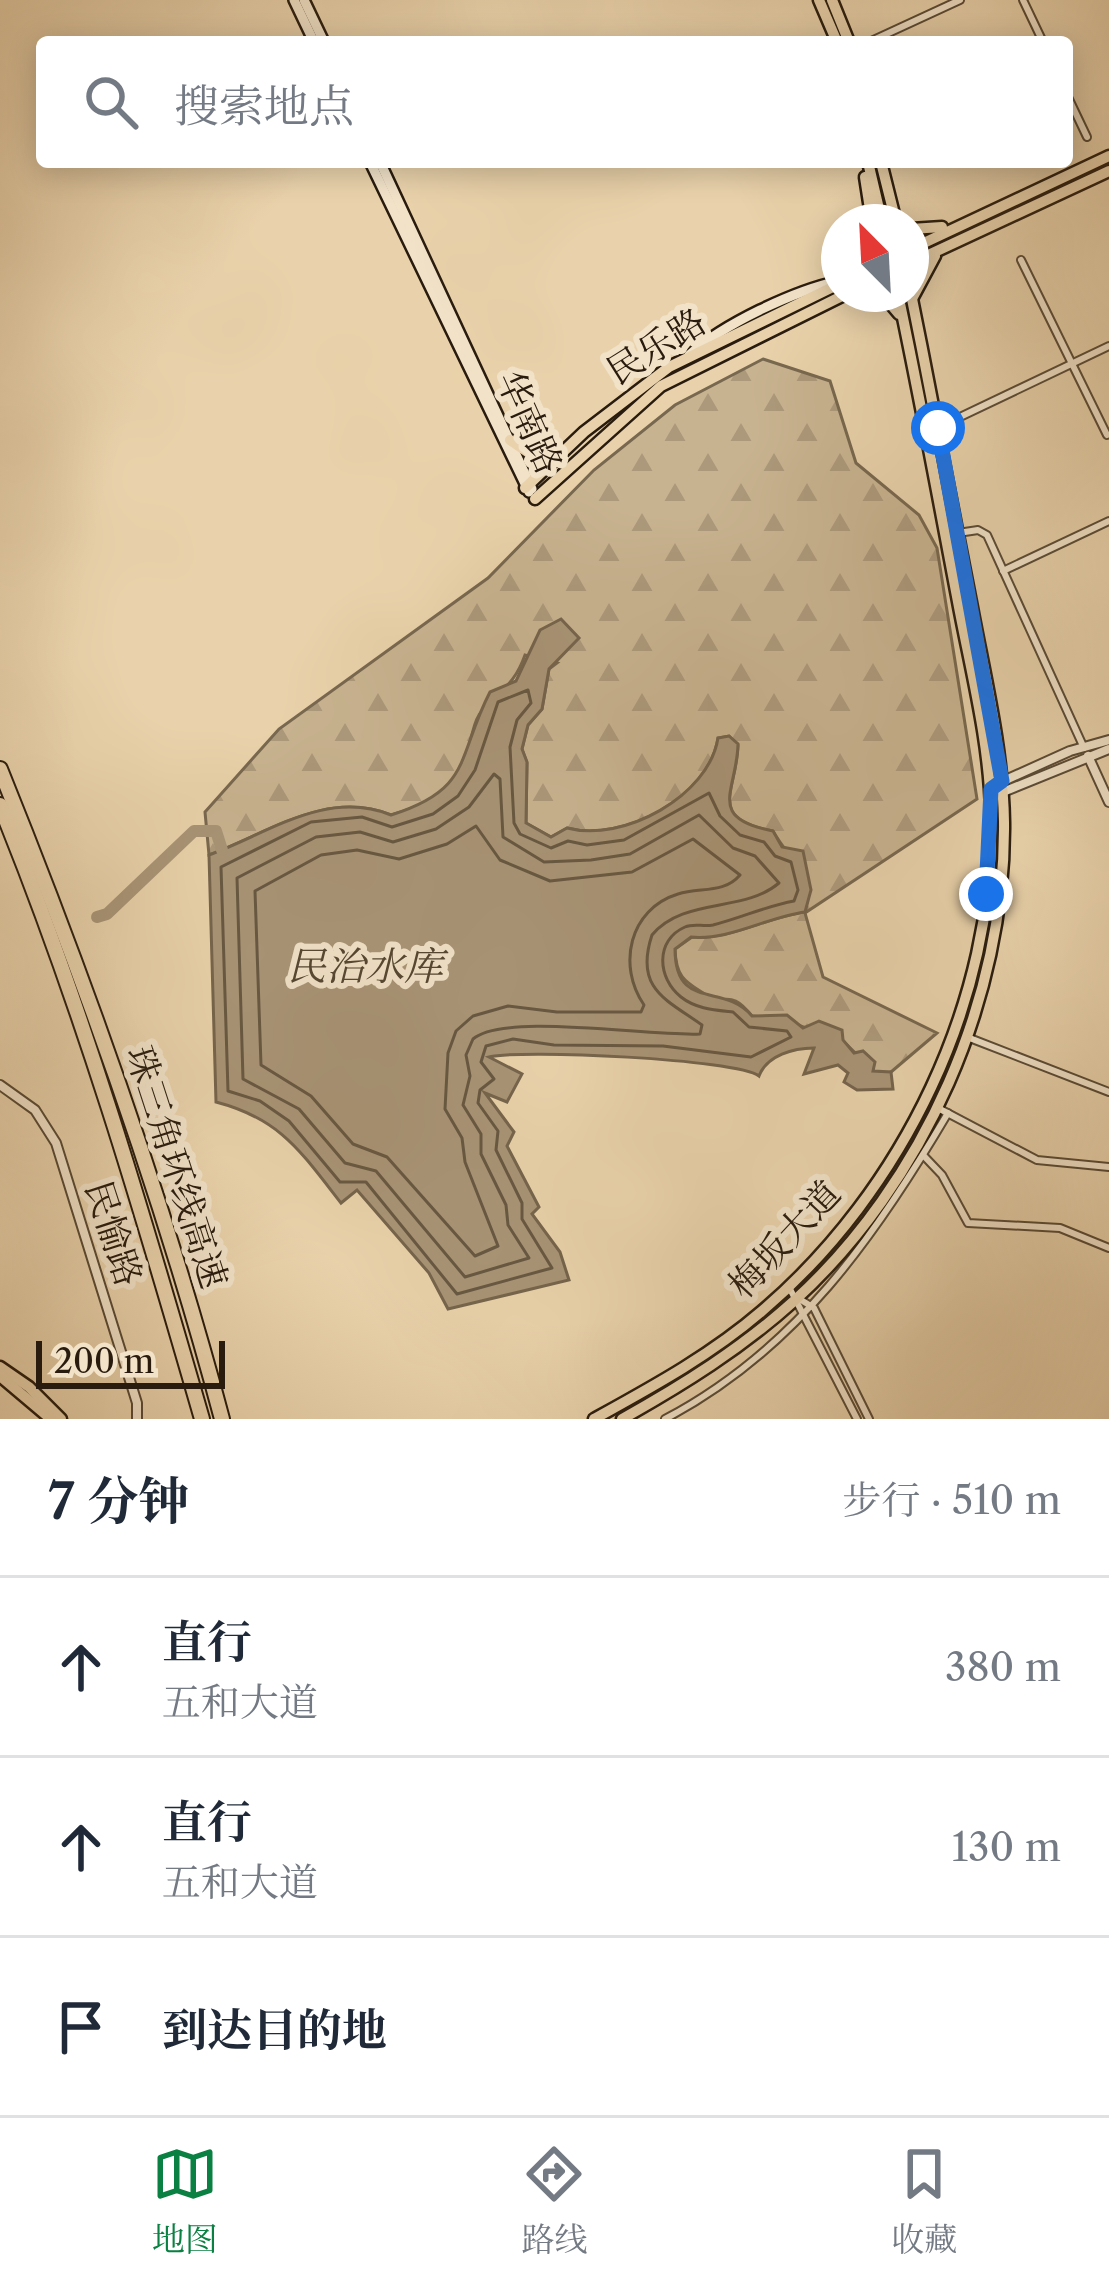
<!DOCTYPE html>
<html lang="zh">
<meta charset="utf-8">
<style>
body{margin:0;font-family:"Libre Caslon Text","Noto Serif SC",serif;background:#f2f2f3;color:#1f2937}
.compass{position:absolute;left:821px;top:204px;width:108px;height:108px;border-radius:50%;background:#fff;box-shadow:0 6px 30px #0003;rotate:336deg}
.scale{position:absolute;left:36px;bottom:30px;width:189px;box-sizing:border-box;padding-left:12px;border:6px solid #291c0e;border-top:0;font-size:33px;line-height:42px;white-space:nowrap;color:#291c0e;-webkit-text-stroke:9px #f1e2c8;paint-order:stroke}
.stop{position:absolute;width:36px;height:36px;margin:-27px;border:9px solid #1a73e8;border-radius:50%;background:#fff}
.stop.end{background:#1a73e8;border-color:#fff;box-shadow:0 3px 12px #0008}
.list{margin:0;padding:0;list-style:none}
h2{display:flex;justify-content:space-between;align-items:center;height:156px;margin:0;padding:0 48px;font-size:51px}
h2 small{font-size:39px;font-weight:400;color:#747a83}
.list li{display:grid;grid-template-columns:78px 1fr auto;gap:36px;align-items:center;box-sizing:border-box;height:180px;padding:0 48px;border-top:3px solid #e0e1e3}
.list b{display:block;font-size:45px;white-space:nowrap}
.list p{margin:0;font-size:39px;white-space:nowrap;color:#747a83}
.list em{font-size:39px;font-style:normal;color:#747a83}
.icon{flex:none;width:66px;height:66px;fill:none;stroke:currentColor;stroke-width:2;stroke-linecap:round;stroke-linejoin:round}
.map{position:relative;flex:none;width:1109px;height:1419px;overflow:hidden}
.search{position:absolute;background:#fff;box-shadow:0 6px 30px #0003;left:36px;right:36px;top:36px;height:132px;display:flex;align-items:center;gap:30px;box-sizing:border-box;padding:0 42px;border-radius:12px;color:#747a83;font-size:45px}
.sheet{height:696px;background:#fff}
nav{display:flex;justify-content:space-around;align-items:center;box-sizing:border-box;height:168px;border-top:3px solid #e0e1e3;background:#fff;font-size:33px;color:#747a83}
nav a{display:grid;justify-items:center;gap:6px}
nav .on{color:#0b8043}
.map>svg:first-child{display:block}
.forest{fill:url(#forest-firs);stroke:#78684f;stroke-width:3}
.water{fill:#a89476;stroke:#75644c;stroke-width:3}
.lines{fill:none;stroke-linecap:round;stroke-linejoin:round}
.shore{stroke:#685842;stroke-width:3}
.river{stroke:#a89476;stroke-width:12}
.minor-casing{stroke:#594a35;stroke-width:10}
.tertiary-casing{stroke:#594a35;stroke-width:12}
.secondary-casing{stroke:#291c0e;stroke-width:14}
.primary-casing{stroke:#291c0e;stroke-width:15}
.motorway-casing{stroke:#291c0e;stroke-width:18}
.minor{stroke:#f1e2c8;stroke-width:6}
.tertiary{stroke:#f1e2c8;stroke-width:8}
.secondary{stroke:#f1e2c8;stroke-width:9}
.primary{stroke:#e9d2ab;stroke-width:10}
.motorway{stroke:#e9d2ab;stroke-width:14}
.route{stroke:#1a73e8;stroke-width:15}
.labels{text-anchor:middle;stroke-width:12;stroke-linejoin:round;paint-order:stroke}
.street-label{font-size:36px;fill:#291c0e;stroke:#f1e2c8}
.water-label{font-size:39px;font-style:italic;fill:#554632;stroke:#f1e2c8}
</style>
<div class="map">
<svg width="1109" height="1419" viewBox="0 0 1109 1419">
<defs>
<pattern id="forest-firs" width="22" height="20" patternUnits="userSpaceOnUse" patternTransform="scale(3)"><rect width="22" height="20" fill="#c8b390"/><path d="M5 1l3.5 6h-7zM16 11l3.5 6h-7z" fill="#ac997b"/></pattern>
</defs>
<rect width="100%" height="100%" fill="#e9d2ab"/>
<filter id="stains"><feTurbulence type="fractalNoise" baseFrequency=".00167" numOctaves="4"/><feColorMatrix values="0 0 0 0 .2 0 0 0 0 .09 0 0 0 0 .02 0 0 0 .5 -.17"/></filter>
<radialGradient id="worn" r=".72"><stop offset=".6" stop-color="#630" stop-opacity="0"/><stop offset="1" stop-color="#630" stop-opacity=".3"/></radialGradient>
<path class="forest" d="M763,359L830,381L856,463L919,515L937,548L977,799L805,913L823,977L937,1033L891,1072L878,1075L842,1040L780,1019L752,1016C740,1001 733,996 715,1001C690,983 676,983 675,949L692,937C728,941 767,917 805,912C816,874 790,862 773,831C705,818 737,792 738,745L729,736L718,738C709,797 623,843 567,828L551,837L526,823L527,763L522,749L528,725L542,709L549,669L557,663L525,655C513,689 498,689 479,715C473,724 471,740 468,752C458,792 427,804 391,815C327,789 269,833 209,855L205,812L279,729L488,578L594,470L675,405Z"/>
<path class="water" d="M561,619L579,638L549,669L542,709L528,725L522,749L527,762L526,823L551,837L567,828C623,843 709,796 718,738L729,736L738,744C737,791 705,818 773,831L782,847L803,851L811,890L805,912C767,917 728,941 691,937L675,949C675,1012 724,982 752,1016L787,1015L803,1028L819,1021L842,1030L843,1040L854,1053L863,1051L875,1062L873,1071L891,1072L893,1089L857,1090L844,1082L848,1073L838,1065L804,1074L814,1048C794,1048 767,1055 759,1076C737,1059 520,1049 489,1057L522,1074L507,1102L485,1093L514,1132L507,1146L539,1207L532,1214L560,1252L569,1280L448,1309L429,1273L357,1190L341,1203C301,1152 281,1119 216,1102L209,855C269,833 326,789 391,815C473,789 456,758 490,692L516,681L540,630Z"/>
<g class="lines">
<g class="shore">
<path d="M528,690L531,703L517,720L510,747L514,823L520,834L551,848L568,841L587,845L624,840L709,793L720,816L740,835L764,842L775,856L791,862L798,890L794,901C766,906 741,918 713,925C703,927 694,923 685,927C655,940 657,978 681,997C696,1009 715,1010 733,1012L749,1027L787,1031L791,1037L751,1057L663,1046L554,1045L513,1039L486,1046L481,1062L494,1079L480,1090L478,1103L498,1131L496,1150L522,1203V1219L552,1268L457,1294L366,1182H340L289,1121L260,1101L228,1091L221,867L311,822L362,817L392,827L433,814L458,796L475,770L498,702Z"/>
<path d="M494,774L500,779L503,837L544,862L591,860L630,854L699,815L733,848L755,856L779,883C744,913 683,897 652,935C634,989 667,1000 702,1025L700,1034C652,1037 504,1012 473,1039L466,1055L470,1076L463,1105L481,1134V1154L506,1205L508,1225L529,1258L465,1277L376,1171L345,1163L299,1109L243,1079L237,878L316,837L360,832L393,842L436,829L469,807Z"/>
<path d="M476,826L500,860L550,881L632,872L693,839L740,875C724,894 700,887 678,894C629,909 617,966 644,1005L641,1012H557L508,1006L473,1016L456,1031L448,1053L445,1109L462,1138L465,1162L498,1246L475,1256L387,1157L353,1144L311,1096L261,1065L255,891L321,855L357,850L399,859L447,844Z"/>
</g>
<polyline class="river" points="97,917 107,914 194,831 216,831 222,850"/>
<defs>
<g id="minor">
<polyline points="1023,0 1043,42"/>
<polyline points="869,42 960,0"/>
<polyline points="1067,95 1087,137"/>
<polyline points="1021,260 1107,435"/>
<polyline points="939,427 1109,346"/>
<polyline points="958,533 978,530 987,535 1084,748"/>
<polyline points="1003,571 1109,521"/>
<polyline points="967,1037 1109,1092"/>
<polyline points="936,1107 1037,1160 1109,1167"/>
<polyline points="923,1155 942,1175 968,1223 1060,1228 1109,1248"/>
<polyline points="789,1287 857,1419"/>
<polyline points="801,1300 814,1308 869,1419"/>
<path d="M665,1419C796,1350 875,1237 948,1113"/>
</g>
<g id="tertiary">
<polyline points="1088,756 1109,802"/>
<polyline points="999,783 1070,751 1109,740"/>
<polyline points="990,789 1003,792 1109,749"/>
<polyline points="0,1085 35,1110 56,1143 137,1403 137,1419"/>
</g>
<g id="secondary">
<polyline points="294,0 314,42"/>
<polyline points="304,0 324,42"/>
<polyline points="370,162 529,492"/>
<polyline points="380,162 532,489"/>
<path d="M689,355C724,324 793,291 839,281"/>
</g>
<g id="primary">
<polyline points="819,0 837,42"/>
<polyline points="832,0 849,42"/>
<polyline points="868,162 882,222"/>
<polyline points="881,162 896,222"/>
<polyline points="865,177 872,222"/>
<polyline points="911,229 942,227"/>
<polyline points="911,249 1109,156"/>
<polyline points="911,263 1109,171"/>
<polyline points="882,294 899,314"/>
<polyline points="913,297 935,256"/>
<polyline points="510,440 532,455 559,452"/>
<polyline points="525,488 584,432 669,367 839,284"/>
<polyline points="535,499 661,386 846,294"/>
<polyline points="0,1367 29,1387 61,1419"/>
<polyline points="0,1376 51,1419"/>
<path d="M594,1419C652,1387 711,1355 762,1311C903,1191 996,1000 991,814C990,745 972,675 959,607C939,502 920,398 898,294"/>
<path d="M622,1419C683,1385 742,1348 794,1301C924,1183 1006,998 1004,822C1003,750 985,677 972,607C952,502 932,398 911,294"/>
</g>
<g id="motorway">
<path d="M0,769C86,982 163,1197 222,1419"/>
<path d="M0,805C82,1006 142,1211 202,1419"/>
</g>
</defs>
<use href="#minor" class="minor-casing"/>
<use href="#tertiary" class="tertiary-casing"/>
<use href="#secondary" class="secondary-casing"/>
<use href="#primary" class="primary-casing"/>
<use href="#motorway" class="motorway-casing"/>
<use href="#minor" class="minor"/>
<use href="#tertiary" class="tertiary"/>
<use href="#secondary" class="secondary"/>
<use href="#primary" class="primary"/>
<use href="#motorway" class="motorway"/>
</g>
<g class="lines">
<polyline class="route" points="938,428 1002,781 991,789 986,894"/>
</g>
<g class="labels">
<g class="street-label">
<text transform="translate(656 346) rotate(-32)" y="13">民乐路</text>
<text transform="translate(530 422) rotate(66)" y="13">华南路</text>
<text transform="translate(177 1167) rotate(72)" y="13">珠三角环线高速</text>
<text transform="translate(114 1233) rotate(72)" y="13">民愉路</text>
<text transform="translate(784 1239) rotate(-47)" y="13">梅坂大道</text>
</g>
<g class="water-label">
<text x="365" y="980">民治水库</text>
</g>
</g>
<rect width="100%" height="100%" filter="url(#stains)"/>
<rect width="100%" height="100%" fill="url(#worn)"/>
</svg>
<svg class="compass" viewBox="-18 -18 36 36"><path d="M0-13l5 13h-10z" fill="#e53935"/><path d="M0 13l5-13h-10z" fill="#747a83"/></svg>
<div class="scale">200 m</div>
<div class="stop" style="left:938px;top:428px"></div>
<div class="stop end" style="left:986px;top:894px"></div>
<div class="search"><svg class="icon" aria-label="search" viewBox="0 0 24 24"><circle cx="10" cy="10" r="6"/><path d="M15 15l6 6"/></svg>搜索地点</div>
</div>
<section class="sheet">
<h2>7 分钟<small>步行 · 510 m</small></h2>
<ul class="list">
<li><svg class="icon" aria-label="ahead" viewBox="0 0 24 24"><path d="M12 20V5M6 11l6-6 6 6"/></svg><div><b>直行</b><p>五和大道</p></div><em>380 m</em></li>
<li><svg class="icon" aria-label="ahead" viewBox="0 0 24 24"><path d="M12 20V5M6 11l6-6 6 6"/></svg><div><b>直行</b><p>五和大道</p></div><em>130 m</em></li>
<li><svg class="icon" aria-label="arrive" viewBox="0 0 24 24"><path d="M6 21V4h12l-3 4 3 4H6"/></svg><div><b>到达目的地</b></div></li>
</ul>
</section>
<nav>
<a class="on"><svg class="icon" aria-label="map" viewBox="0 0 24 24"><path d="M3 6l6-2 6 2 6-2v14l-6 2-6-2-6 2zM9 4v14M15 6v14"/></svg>地图</a>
<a><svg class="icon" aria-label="directions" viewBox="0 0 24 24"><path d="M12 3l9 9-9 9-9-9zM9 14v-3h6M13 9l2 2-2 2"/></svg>路线</a>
<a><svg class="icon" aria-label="saved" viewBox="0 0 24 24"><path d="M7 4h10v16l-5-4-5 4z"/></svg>收藏</a>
</nav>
